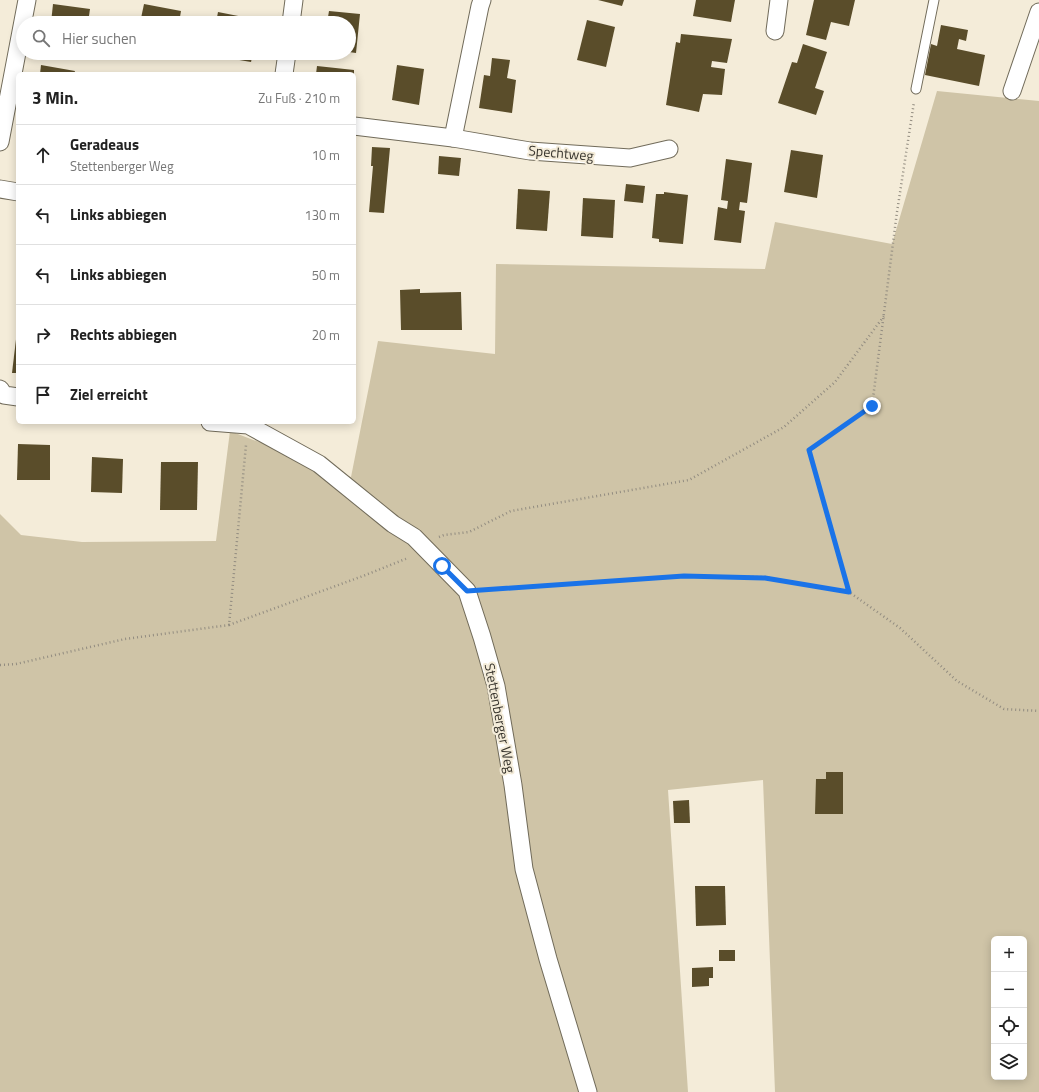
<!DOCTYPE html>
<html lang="de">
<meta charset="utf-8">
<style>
body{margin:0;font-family:"Titillium Web",sans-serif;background:#f2f2f2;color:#222}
.controls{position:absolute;right:12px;bottom:12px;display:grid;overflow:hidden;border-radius:6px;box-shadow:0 2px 10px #0003}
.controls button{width:36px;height:36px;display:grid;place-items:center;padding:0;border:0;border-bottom:1px solid #e0e0e0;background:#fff;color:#222;font:20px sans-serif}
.stop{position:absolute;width:12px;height:12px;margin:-9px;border:3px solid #1a73e8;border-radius:50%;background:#fff}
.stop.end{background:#1a73e8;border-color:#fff;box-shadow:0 1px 4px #0008}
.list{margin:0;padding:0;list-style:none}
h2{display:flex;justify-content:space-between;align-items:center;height:52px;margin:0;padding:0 16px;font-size:17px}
h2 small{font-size:13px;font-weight:400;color:#767676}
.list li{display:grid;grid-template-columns:26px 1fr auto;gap:12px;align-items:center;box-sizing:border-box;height:60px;padding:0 16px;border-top:1px solid #e0e0e0}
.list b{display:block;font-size:15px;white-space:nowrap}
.list p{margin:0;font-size:13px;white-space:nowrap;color:#767676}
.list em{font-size:13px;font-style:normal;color:#767676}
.icon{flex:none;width:22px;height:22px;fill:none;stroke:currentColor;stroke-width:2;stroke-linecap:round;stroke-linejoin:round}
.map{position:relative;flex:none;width:1039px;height:1092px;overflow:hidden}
.search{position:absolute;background:#fff;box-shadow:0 2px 10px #0003;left:16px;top:16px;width:340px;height:44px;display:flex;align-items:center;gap:10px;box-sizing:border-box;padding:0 14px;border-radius:22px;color:#767676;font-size:15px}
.panel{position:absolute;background:#fff;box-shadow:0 2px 10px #0003;left:16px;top:72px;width:340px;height:352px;border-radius:6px}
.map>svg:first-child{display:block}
.green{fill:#cfc4a7;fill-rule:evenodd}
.building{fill:#5a4d2a}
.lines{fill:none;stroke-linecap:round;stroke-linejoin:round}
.lane-casing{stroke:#716b5a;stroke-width:11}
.street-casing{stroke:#716b5a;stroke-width:19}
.path{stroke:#928c80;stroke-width:2.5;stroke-dasharray:1 3;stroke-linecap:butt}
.lane{stroke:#fff;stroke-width:9}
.street{stroke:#fff;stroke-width:17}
.route{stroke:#1a73e8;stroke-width:5}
.labels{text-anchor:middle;stroke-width:4;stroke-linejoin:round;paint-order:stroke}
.street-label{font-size:14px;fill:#38352e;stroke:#f4ecd9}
</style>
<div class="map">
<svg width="1039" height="1092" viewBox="0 0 1039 1092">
<rect width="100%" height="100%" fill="#f4ecd9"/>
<path class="green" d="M937,91L1039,101V1092H775L763,780L668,790L688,1092H0V514L21,535L82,542L216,541L230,431L351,477L378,341L495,354L496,264L765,269L775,222L892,244ZM994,939H1024V1077H994Z"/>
<g class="building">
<polygon points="598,0 624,0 622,6"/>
<polygon points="696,0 735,0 731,22 693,16"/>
<polygon points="814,0 855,0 849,26 831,22 826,40 806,35"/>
<polygon points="53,4 90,9 88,23 51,23"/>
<polygon points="144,4 181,11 179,23 140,23"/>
<polygon points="329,11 360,14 356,53 349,52 349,23 327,23"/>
<polygon points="218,12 259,20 258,23 216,23"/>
<polygon points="587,20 615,27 606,67 577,60"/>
<polygon points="941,25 968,30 966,41 959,39 957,49 985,55 979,86 925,75 931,44 937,46"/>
<polygon points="681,34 732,39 727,63 712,61 711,67 725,69 722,95 703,94 699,112 666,105 676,42 680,43"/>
<polygon points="803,44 827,52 815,88 824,91 816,115 778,103 792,62 797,63"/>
<polygon points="51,53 84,53 83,58 51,54"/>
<polygon points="211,53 253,53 251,62 210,55"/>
<polygon points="492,58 510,60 507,78 516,80 512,113 479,108 484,75 490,76"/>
<polygon points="41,65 75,71 74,74 40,74"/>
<polygon points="397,65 424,69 419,105 392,100"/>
<polygon points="317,66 354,70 354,74 316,74"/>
<polygon points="372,147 390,148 384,213 369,212 373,166 371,166"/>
<polygon points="791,150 823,155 817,198 784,192"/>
<polygon points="439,156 461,158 459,176 438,174"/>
<polygon points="726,159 752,163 747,203 740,202 739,210 745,211 741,243 714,240 718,207 727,209 728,201 721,200"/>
<polygon points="626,184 645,186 643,203 624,201"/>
<polygon points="518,189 550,191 547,231 516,229"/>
<polygon points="664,192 688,195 683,244 659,242 659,239 652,238 656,194 664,194"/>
<polygon points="583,198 615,200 613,238 581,236"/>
<polygon points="420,289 420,293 461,292 462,330 401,330 400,290"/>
<polygon points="17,331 18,331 18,373 12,373"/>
<polygon points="18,444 50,445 50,480 17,480"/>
<polygon points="92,457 123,459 122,493 91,492"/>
<polygon points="161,462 198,462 197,510 160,510"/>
<polygon points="826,772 843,772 843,814 815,814 816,779 826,779"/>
<polygon points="689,800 690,823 674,823 673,801"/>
<polygon points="695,886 725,886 726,925 696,926"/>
<rect x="719" y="950" width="16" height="11"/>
<polygon points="713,967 713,978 709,978 709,986 692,987 692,968"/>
</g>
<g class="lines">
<defs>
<polyline id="lane" points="916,89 934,0"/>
<g id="street">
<polyline points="291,23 294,0"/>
<polyline points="775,31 779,0"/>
<polyline points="284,74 287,53"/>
<polyline points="1012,91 1039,12"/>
<polyline points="354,126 453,138 530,151 630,158 669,149"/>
<polyline points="453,138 480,6 482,0"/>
<polyline points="0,142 27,0"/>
<polyline points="0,189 18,192"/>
<polyline points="0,389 4,395 18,397"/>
<polyline points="210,422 248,425 319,464 393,524 414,537 467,591 482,637 496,686 513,785 524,869 548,959 588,1092"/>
</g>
</defs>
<use href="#lane" class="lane-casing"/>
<use href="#street" class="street-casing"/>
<g class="path">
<polyline points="439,537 444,535 469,532 511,511 689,480 784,427 835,382 884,316"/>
<polyline points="485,590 684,576 765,577 849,592 900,628 957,681 1004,709 1039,711"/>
<polyline points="849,592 809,450 872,406 897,212 914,102"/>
<polyline points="229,625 363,576 408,558"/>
<polyline points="0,665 16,664 125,639 229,625 246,445"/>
</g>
<use href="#lane" class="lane"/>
<use href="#street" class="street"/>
</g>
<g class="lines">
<polyline class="route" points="442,566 467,591 684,576 765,578 849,592 809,450 872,406"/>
</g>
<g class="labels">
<g class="street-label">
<text transform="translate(561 153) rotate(5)" y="5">Spechtweg</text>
<text transform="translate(500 718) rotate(79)" y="5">Stettenberger Weg</text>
</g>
</g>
</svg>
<div class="controls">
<button>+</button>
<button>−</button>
<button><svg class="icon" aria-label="locate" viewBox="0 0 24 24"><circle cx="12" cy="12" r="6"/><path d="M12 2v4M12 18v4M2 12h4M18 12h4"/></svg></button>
<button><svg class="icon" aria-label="layers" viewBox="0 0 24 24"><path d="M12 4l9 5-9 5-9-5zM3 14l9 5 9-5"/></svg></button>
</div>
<div class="stop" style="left:442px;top:566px"></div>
<div class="stop end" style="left:872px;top:406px"></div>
<div class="search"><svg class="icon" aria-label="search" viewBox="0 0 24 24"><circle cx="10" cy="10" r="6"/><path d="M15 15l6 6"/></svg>Hier suchen</div>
<section class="panel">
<h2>3 Min.<small>Zu Fuß · 210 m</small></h2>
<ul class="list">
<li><svg class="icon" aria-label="ahead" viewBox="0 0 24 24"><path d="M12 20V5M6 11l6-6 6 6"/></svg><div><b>Geradeaus</b><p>Stettenberger Weg</p></div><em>10 m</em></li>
<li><svg class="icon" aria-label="left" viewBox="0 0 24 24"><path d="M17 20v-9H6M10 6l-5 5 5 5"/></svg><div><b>Links abbiegen</b></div><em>130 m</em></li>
<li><svg class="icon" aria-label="left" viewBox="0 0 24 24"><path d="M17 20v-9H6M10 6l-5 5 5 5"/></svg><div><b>Links abbiegen</b></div><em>50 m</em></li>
<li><svg class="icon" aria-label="right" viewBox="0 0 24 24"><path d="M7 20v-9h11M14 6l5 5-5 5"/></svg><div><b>Rechts abbiegen</b></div><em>20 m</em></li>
<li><svg class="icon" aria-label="arrive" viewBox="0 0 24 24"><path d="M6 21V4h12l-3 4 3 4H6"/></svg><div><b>Ziel erreicht</b></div></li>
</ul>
</section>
</div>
